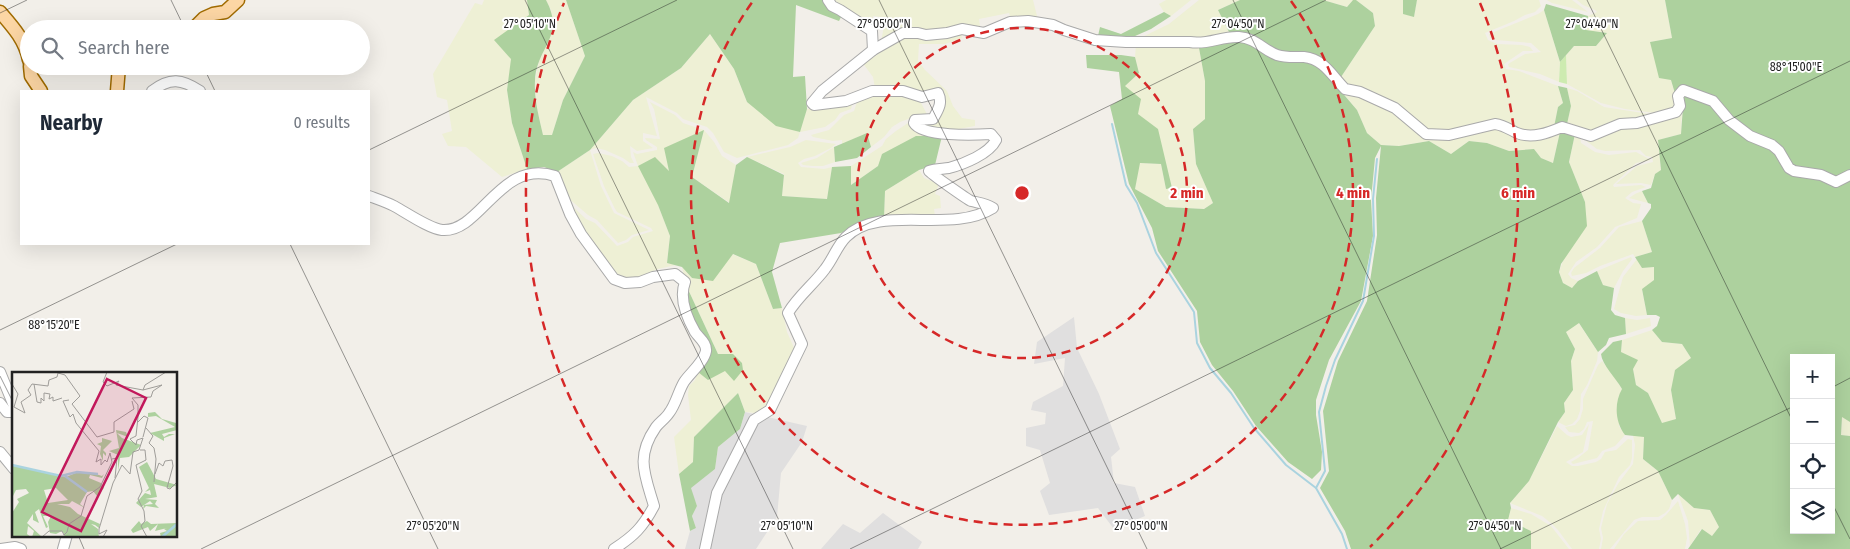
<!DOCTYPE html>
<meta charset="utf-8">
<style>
body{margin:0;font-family:"Fira Sans Condensed",sans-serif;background:#f2f2f3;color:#1f2937}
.controls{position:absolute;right:15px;bottom:15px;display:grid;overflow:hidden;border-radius:0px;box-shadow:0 5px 20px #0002}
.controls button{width:45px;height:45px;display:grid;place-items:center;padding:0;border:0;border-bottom:1px solid #e0e1e3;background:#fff;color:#1f2937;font:25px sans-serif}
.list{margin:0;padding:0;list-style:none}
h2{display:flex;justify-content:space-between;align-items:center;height:65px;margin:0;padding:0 20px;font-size:21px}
h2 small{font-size:16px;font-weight:400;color:#747a83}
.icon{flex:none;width:28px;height:28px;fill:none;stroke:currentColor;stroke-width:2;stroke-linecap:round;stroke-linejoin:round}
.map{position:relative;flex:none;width:1850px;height:549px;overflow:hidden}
.search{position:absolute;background:#fff;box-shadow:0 5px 20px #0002;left:20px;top:20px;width:350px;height:55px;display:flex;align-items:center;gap:12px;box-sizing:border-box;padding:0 18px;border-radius:28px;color:#747a83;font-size:19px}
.panel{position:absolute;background:#fff;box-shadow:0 5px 20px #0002;left:20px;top:90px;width:350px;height:155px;border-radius:0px}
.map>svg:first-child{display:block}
.residential{fill:#e0dfdf}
.farmland{fill:#eef0d5}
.grass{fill:#cdebb0}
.forest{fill:#add19e;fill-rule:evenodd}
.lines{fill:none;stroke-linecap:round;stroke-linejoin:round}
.stream{stroke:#aad3df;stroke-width:2}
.minor-casing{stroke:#a9a9a9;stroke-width:12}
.major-casing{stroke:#a06b00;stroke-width:15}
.minor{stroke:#fff;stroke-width:10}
.major{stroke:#fcd6a4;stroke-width:12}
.ticks{fill:none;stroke:#222;stroke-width:1;stroke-opacity:0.45}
.ring{fill:none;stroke:#d62828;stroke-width:2.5;stroke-dasharray:9 6}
.inset-river{fill:none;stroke:#aad3df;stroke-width:2.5}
.inset-road{fill:none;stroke:#9f9d99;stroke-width:1}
.view{fill:#c2185b;fill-opacity:0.15;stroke:#c2185b;stroke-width:2.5}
.inset-edge{fill:none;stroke:#222;stroke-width:2.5}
.ticks-label{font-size:12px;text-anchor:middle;fill:#222;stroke:#fff;stroke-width:4;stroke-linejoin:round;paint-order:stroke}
.centre{fill:#d62828;stroke:#fff;stroke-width:2.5}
.ring-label{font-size:15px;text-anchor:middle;font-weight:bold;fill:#d62828;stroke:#fff;stroke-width:4;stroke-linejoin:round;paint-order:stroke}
</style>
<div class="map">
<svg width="1850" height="549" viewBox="0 0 1850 549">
<rect width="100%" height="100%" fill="#f2efe9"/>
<g class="residential">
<polygon points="1074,317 1077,348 1099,394 1120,449 1111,457 1114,483 1135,487 1145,516 1114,529 1098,508 1049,515 1040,491 1050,483 1040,450 1026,446 1026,428 1045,424 1046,413 1031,410 1033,402 1063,386 1065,358 1034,364 1037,342"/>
<polygon points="745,412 807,426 802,442 781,473 777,517 756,549 685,549 690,531 696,528 692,516 697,506 690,488 715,469 718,447 740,429"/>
<polygon points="883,513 922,542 918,549 821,549 843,524 860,533"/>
</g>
<g class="farmland">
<polygon points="484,0 527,0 529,15 517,25 507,90 512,123 527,169 502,177 466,147 448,146 442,134 452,131 447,100 437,97 433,74 475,3 482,5"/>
<polygon points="546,0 566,0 585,56 563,100 552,135 543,135 537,109 535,80 539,61 553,30 551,10"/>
<polygon points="834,0 1033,0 1037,16 1040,21 1011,19 1009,13 979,19 980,26 920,32 881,42 884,26 888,26 888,18 873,16 872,27"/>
<polygon points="1166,0 1191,0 1171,16 1164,12 1159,4"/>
<polygon points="1199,0 1240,0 1218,10 1229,32 1211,38 1136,40 1169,24"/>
<polygon points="1323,0 1353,0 1347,7"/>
<polygon points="1356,0 1403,0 1403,1 1414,17 1417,0 1539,0 1541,6 1535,12 1525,15 1514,21 1485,33 1488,40 1497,44 1522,45 1530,47 1533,51 1523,51 1504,64 1506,69 1519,71 1558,86 1563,103 1558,107 1554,127 1537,134 1506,126 1426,131 1407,116 1347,88 1339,80 1375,26 1373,13"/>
<polygon points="1547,0 1572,0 1588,12 1552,3"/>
<polygon points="1577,0 1665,0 1672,38 1650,42 1671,80 1678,106 1662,114 1625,109 1601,103 1567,84 1566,55 1574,46 1596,46 1607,33 1586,30 1588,16 1597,12 1595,10 1583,5"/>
<polygon points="1544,10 1560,62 1559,82 1540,74 1509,67 1508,64 1525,54 1541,52 1531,43 1496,40 1490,38 1489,34 1538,14"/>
<polygon points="961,31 962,38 945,44 919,44 918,61 925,70 947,91 953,106 962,118 975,120 975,126 942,132 919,126 936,121 943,97 875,88 873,77 862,62 868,58 872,58 878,54 880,49 903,35"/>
<polygon points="710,34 734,69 747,102 799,132 807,109 853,100 851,109 840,113 835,120 825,127 800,132 798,138 788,145 737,158 724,152 713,133 707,127 683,119 677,113 646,97 657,136 643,133 643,141 653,148 637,151 630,146 631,157 634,163 630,163 623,158 605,150 596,148 590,150 601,186 614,213 649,230 632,235 626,240 618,243 597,220 588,215 567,197 557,172 590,150 633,100 681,68"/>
<polygon points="1136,44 1188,45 1199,48 1205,81 1205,119 1193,129 1196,164 1213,203 1204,209 1166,207 1135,189 1139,163 1161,164 1166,189 1172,187 1125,86 1139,73 1135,57"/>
<polygon points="1338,87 1381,102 1425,136 1494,126 1507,131 1560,132 1553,163 1541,158 1534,149 1509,151 1487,143 1469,141 1451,154 1429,141 1399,146 1381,145 1367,133 1357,110"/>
<polygon points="1567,88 1577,91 1604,107 1656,115 1591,134 1567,124 1571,106"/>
<polygon points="877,93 901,93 920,101 929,118 919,115 900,122 892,127 884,137 871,147 867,133 842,144 842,140 833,141 813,137 811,135 829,130 844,115 854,111 858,99"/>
<polygon points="650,102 675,115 683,123 704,130 714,142 722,156 736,165 730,203 692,177 704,130 670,172 658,205 670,236 667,263 676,265 658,269 639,277 629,278 615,273 592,245 570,204 586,219 595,223 617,246 628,242 633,237 653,231 651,228 617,212 614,207 604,186 593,154 598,153 612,156 622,161 629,167 638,166 633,152 637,154 657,150 657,147 646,140 645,138 660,139 654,109"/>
<polygon points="1682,107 1681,134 1658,140 1661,171 1655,174 1651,185 1641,183 1616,184 1637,166 1653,162 1652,157 1646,156 1640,150 1605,151 1597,149 1585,140 1592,139 1600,135"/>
<polygon points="911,121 942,136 878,166 851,185 851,166 882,146 886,139 896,131"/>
<polygon points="1575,134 1580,136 1581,143 1595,152 1609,155 1636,152 1651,160 1636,163 1613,185 1614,187 1641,185 1646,187 1632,192 1625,198 1633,203 1641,204 1637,218 1615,227 1597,247 1576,262 1568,274 1571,278 1578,281 1572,288 1563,283 1559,272 1585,202 1569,162"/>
<polygon points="806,140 836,144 831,148 815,156 804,159 798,163 801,167 824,169 832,167 827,199 782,196 784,174 747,157 790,147"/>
<polygon points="834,147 835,162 823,166 813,166 803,165 801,163 817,158"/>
<polygon points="919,170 924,178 939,184 935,194 940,196 941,208 934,209 935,216 884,218 885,191"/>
<polygon points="1642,191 1648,203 1629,198 1635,194"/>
<polygon points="1642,221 1652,252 1635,257 1633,254 1600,266 1586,273 1572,276 1571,273 1574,268 1600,248 1619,227"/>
<polygon points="732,254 756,264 773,309 782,308 787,332 795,350 766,409 756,413 745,412 738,393 694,437 693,462 679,474 674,437 691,420 688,395 689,386 695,380 698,372 718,354 686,285 682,267 692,278"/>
<polygon points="1631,257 1632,259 1623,271 1614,288 1603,285 1597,271"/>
<polygon points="1637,259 1642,268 1654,267 1654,280 1642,290 1647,315 1636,316 1621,313 1614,309 1623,277"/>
<polygon points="1625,318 1637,320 1650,318 1651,326 1626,334"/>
<polygon points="1578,322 1598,352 1597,361 1587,385 1581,394 1580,411 1577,419 1572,424 1566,426 1558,422 1565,412 1564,403 1573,390 1571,361 1575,349 1566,332"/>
<polygon points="1652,330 1662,342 1682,344 1691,358 1671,390 1676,419 1662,424 1648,393 1636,385 1633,369 1621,352 1622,340"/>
<polygon points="1602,361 1613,375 1622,389 1619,426 1625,435 1615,446 1602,451 1597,458 1573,464 1571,462 1578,458 1588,450 1593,421 1587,422 1584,429 1579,433 1569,432 1565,427 1575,425 1580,419 1583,409 1583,399 1598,365"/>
<polygon points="1842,416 1850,422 1850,436 1841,435"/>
<polygon points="1589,424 1583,452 1566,462 1572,466 1578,466 1596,462 1601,459 1605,452 1616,450 1628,439 1632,440 1632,458 1630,465 1619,477 1603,511 1599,529 1601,539 1599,549 1572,549 1558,530 1551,523 1542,516 1510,503 1529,481 1557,426 1567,435 1571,437 1582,435"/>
<polygon points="1633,435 1644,436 1643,459 1658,471 1672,500 1669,509 1665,513 1658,517 1642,517 1634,520 1610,549 1601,549 1603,538 1601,528 1607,504 1618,484 1633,464 1635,445"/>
<polygon points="1678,494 1694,508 1710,510 1719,527 1712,536 1701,529 1690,546 1688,521"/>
<polygon points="1678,501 1685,524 1687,538 1685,549 1614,549 1624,534 1638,521 1660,520 1666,515"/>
<polygon points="1511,508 1531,514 1551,526 1569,549 1531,549 1531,531 1508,520"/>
</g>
<polygon class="grass" points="1566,55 1567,84 1559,82 1560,62"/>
<g class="forest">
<path d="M527,0H546C566,37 536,47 535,81C534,99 539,117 543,135H552L563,100L585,56L566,0H824V3L830,10L842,15L839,21L796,5L793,77L805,76L807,109L800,132L776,126L747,102L734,69L710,34L681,68L633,100L590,150L557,172L544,167L527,169L512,123L507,90L511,59L494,40L529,15Z"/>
<polygon points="1240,0 1323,0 1347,7 1353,0 1356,0 1373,13 1375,26 1339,80 1328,65 1277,52 1268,44 1253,36 1229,32 1218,10"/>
<polygon points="1403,0 1417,0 1414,17 1403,14"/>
<polygon points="1665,0 1850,0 1850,171 1838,178 1794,168 1758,137 1702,93 1676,97 1671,80 1659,78 1650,42 1672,38"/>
<polygon points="1546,4 1588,16 1586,30 1607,33 1596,46 1574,46 1560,62 1544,10"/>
<polygon points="1164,12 1171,16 1151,29 1126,40 1098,36 1100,27 1121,34"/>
<polygon points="1226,41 1238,41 1314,64 1322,69 1357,110 1367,133 1381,145 1399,146 1429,141 1451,154 1469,141 1487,143 1509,151 1534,149 1541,158 1553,163 1560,132 1575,134 1569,162 1585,202 1587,226 1561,264 1559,272 1563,283 1572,288 1578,281 1597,271 1603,285 1614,288 1611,310 1615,315 1625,318 1626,334 1609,338 1606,345 1598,352 1579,323 1566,332 1575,349 1571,361 1573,390 1564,403 1565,412 1558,422 1529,481 1510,503 1511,508 1508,520 1531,531 1531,549 1351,549 1345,531 1320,488 1329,471 1323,411 1338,361 1367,301 1377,235 1376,198 1381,146 1375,158 1371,200 1373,236 1361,301 1329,360 1316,400 1316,415 1322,452 1321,470 1312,479 1288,462 1256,426 1233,391 1212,365 1200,342 1197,311 1158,251 1152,228 1129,184 1110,106 1122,99 1119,72 1087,68 1086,55 1121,55 1135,57 1139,73 1125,86 1141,99 1138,114 1158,129 1172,188 1166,189 1161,164 1140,163 1135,189 1166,207 1204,209 1213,203 1196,164 1193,129 1205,119 1205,81 1199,48"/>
<polygon points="1558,86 1567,88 1571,106 1567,124 1554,127 1558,107 1563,103"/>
<path d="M1684,93L1702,97L1771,147L1788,169L1822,178H1850V422L1842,417L1841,435L1850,436V549H1688L1702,529L1712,536L1719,527L1710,510L1694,508L1678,494L1672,500L1658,471L1643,459L1644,437L1625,435C1615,422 1614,403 1622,389C1616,378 1602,365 1601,354L1613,342L1622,340L1621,352L1638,360L1633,369L1636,385L1648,393L1662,423L1676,419L1671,390L1675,370L1691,358L1682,344L1662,342L1652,330L1657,326L1660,317L1656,315H1647L1642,289L1654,280V267L1642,268L1635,257L1652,252L1642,221L1651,208V204L1648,203L1642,191L1651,188L1655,174L1661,170L1658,140L1681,134ZM1794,358H1831V530H1794Z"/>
<polygon points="704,130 692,177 729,203 736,165 747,157 784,175 782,196 827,199 832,167 851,166 851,185 878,166 882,154 916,136 942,136 935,165 919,170 885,191 884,218 860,223 841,233 780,243 772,272 782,308 773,309 756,264 733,254 713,281 692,278 682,267 667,263 670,236 658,205 638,166 655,157 669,171 664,148"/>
<polygon points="867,133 871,147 857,158 835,162 834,147"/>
<polygon points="686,285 718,354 733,354 742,363 743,370 734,381 725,371 708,380 698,372 708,355 689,313"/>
<polygon points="738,393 745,412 740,429 718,447 715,469 691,488 697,506 692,516 696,528 690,531 679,474 693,462 694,437"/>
</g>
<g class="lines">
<g class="stream">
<polyline points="1112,124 1126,185 1137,203 1156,253 1194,312 1197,343 1210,368 1231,393 1254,428 1286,465 1316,488 1342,534 1347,549"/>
<polyline points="1316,488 1325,471 1319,412 1326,386 1335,360 1363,301 1374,236 1373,199 1377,159"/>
</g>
<defs>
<g id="minor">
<polyline points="828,0 832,6 840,10 872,31 873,50"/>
<path d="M152,91C170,77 182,79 200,91"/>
<path d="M369,196C377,199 386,202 394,206C407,213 428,228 442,230C481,233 500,158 555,176L570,214L581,234L614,279L625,283L640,282L653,277L675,274L685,282C679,298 687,318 695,332C699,338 707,343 706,351C704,362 690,373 684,382C678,392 676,404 669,413C666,418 660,422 656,427C635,457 645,475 654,506C643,527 634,536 614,549"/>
<polyline points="0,372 14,406"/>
<polyline points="0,403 7,412 11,412 14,409"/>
<polyline points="0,452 14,469"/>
<polyline points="1,549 15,547 21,549"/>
<polyline points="63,549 67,535"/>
<path d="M705,549L717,493L754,420L770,410L802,344L788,313C798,296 814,284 825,269C833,259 837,246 846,237C880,203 950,235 993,208C985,203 979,203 971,201C967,199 931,174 929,171C935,169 942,169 949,168C964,164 989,154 996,140L991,134C975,135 922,137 914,123L915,120L933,119C938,110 943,103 938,93L922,97L903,91H872L846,101L814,105L812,103L822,91L873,50L903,33H918L926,35L947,33L962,29L984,33L1010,22L1028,21L1053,25L1064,30L1095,40L1126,42H1190C1209,45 1221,36 1239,37C1256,38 1263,50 1277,55C1286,58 1295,57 1304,57C1324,59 1332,76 1345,89L1360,92L1395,108L1426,134L1449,135L1495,124C1503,125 1509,129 1517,133C1532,139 1548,133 1562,127L1591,136L1620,124L1637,123L1676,112L1680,106L1678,96L1683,90L1713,101L1729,120L1750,136L1772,145L1779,151L1789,168L1794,171L1821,175L1836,182L1850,175"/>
</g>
<g id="major">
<path d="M0,12C13,27 25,40 29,60"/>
<polyline points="193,29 204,18 213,14 225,12 238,0"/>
<polyline points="30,66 31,76 41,91"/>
<polyline points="117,91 119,66"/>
</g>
</defs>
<use href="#minor" class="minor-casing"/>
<use href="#major" class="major-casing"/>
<use href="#minor" class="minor"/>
<use href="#major" class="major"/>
</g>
<path class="ticks" d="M171,0L185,29M525,0L793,549M879,0L1147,549M1233,0L1501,549M1587,0L1794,424M0,13L27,0M203,66L215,91M369,150L677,0M290,244L438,549M0,330L177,244M0,376L14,404M1831,388L1850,378M1831,501L1850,539M78,535L84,549M201,549L1326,0M850,549L1850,61M1500,549L1794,406"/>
<g class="ring">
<circle cx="1022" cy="193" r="165"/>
<path d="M1291 1A331 331 0 1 1 753 1"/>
<path d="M674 547A496 496 0 0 1 564 3M1480 3A496 496 0 0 1 1370 547"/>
</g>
<g transform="translate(12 372)">
<rect width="165" height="165" fill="#f2efe9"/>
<path d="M143,40L150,47L164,51L165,58L150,62L152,65L157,62H163L152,66V69L138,61L163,55L144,44L136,45V41ZM104,58L114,60L116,65L105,61L110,66L129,73L117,85L108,86L106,99V83L97,79L107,76ZM90,66L100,69L91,78L94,81V84L91,81V89L88,82L89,74L85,72L90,70ZM135,90L144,107L165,113L158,116L142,112L145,125L133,127L145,128L143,132L147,136L134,134L131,137L132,133L141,132L138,129L129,135L124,131L133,121L139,123L138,118L133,120L137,116L127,95ZM0,93L54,105L66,100L81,101L90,104L92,102L90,106L78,103L77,106L89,111L92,116L85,124L81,119L75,120L68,132L73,136L60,129L57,132H45L58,135L66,142L88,152L87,156L83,153L79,152L86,157L87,165H49L53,163L50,159L44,162L38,161L36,150L39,144H31L36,155L34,156L27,137L23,140L27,151L21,148V142L15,151L30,165H20L22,159L16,154L15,162L19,165H0V141L7,130L5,127L17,121L14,117L4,118L0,126ZM44,116L56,128L36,131L32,118ZM127,149L129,152L135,149L139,152L165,151V165H149L148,161L155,159L152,157L155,156L143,159L146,152L138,159L136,155L121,161L119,158Z" fill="#add19e" fill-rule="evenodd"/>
<path class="inset-river" d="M0,93L49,104L65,100L86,102M53,104L75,120M150,165L165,152"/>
<path class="inset-road" d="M95,0L91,10L95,14L107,9L104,13L131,18M0,12L6,22L2,35L13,41L9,30L19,23L16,18L20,12L36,14L37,8L45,5L46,1L53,3L68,24L60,32L85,65L102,60V50L122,37L120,29M22,12L25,30L29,31V26L32,29V21L38,22L37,27L41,25V29L50,26M126,50L132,44L136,46L131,65M134,56L141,64L137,71L142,76L144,87L142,110M128,78H133L134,88L124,93L130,119L126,127L132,139L133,149L129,154L135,165M100,87L105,86L103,106M143,102L147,91L151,94L153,89L160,88L161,94L155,116L158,117L165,110M30,165L37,159H50L52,163L55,160L57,152L69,144L75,124L88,115L100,90L98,81L95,90L93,88L89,93V87L84,90L87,79L64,51L61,42L58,45L51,29L57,28M91,165L95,158L87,162V157L101,111L110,93L118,102L121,80L127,78L131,66L125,68L124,73L118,67L124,64L126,45V33L120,26L139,25L141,19L150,13L131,18L133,13L154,0"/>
<path class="view" d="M95,7L134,26L69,159L30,140Z"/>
<rect width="165" height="165" class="inset-edge"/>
</g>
<g class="ticks-label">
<text x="530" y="28">27°05'10"N</text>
<text x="884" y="28">27°05'00"N</text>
<text x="1238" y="28">27°04'50"N</text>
<text x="1592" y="28">27°04'40"N</text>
<text x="1796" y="71">88°15'00"E</text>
<text x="54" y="329">88°15'20"E</text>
<text x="433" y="530">27°05'20"N</text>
<text x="787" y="530">27°05'10"N</text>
<text x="1141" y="530">27°05'00"N</text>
<text x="1495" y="530">27°04'50"N</text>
</g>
<circle cx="1022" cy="193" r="8" class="centre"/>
<g class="ring-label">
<text x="1187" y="198">2 min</text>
<text x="1353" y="198">4 min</text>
<text x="1518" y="198">6 min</text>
</g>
</svg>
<div class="controls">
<button>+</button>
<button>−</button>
<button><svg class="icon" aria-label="locate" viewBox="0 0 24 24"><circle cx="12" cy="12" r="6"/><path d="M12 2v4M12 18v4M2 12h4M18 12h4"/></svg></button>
<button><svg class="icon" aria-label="layers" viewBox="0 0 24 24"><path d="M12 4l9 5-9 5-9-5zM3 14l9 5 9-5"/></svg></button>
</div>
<div class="search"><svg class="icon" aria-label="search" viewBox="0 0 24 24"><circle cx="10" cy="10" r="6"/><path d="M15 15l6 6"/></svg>Search here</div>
<section class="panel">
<h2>Nearby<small>0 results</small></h2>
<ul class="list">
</ul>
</section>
</div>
